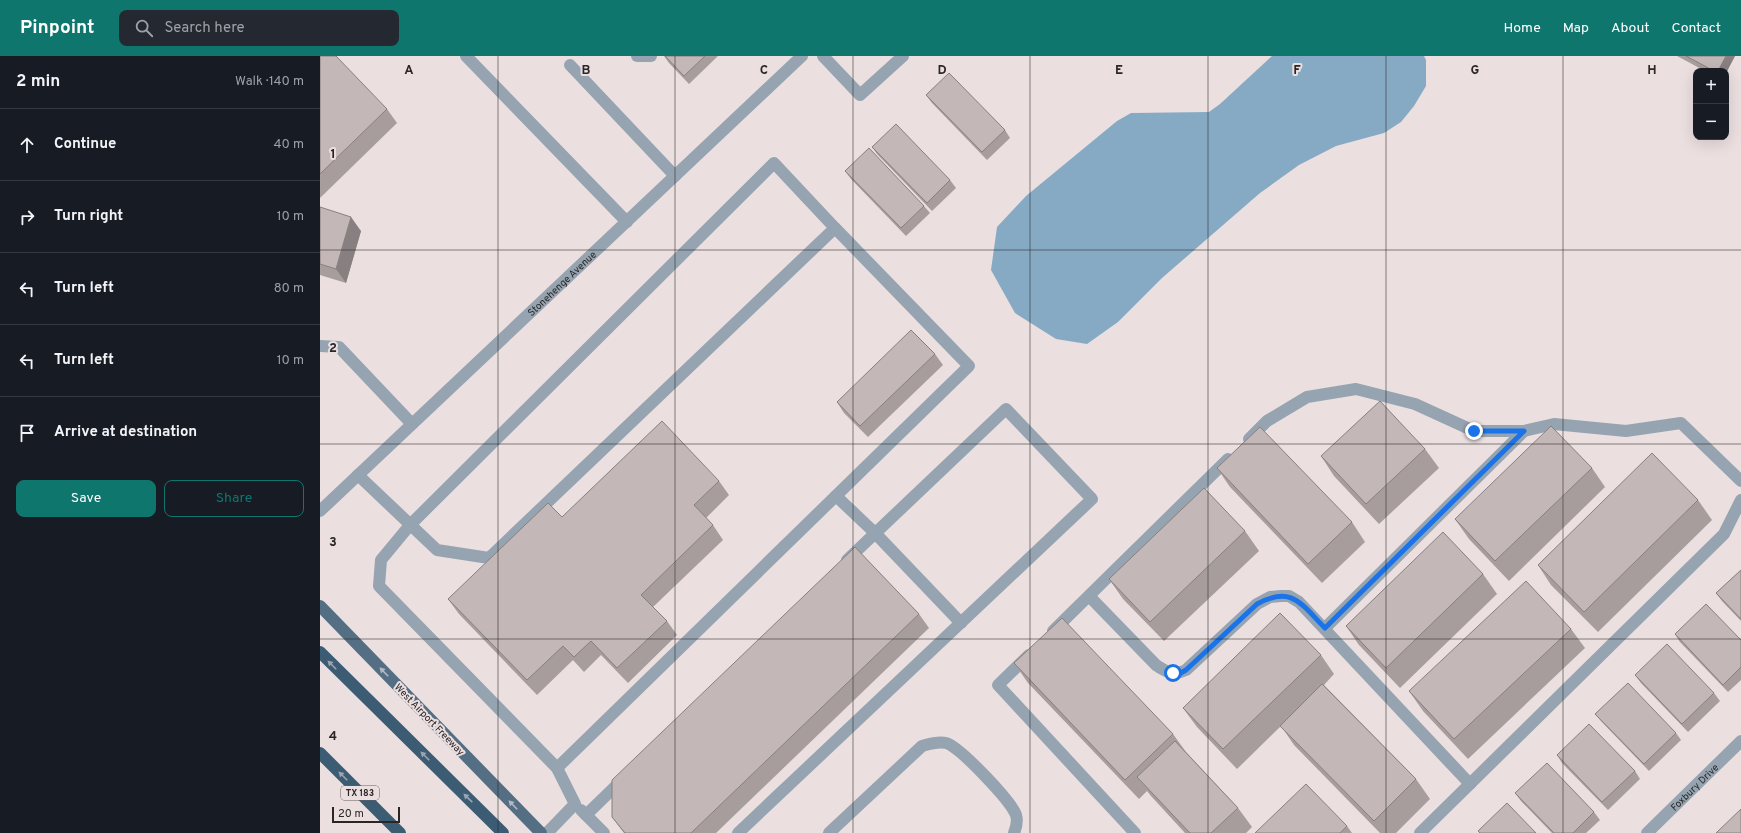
<!DOCTYPE html>
<meta charset="utf-8">
<style>
body{margin:0;font-family:Overpass,sans-serif;background:#242831;color:#f1f3f6}
.controls{position:absolute;right:12px;top:12px;display:grid;overflow:hidden;border-radius:8px;box-shadow:0 4px 16px #0002}
.controls button{width:36px;height:36px;display:grid;place-items:center;padding:0;border:0;border-bottom:1px solid #363941;background:#171b24;color:#f1f3f6;font:20px sans-serif}
.scale{position:absolute;left:12px;bottom:10px;width:68px;box-sizing:border-box;padding-left:4px;border:2px solid #2a2626;border-top:0;font-size:11px;line-height:14px;white-space:nowrap;color:#2a2626;-webkit-text-stroke:3px #ebdfe0;paint-order:stroke}
.stop{position:absolute;width:12px;height:12px;margin:-9px;border:3px solid #1a73e8;border-radius:50%;background:#fff}
.stop.end{background:#1a73e8;border-color:#fff;box-shadow:0 1px 4px #0008}
.list{margin:0;padding:0;list-style:none}
h2{display:flex;justify-content:space-between;align-items:center;height:52px;margin:0;padding:0 16px;font-size:17px}
h2 small{font-size:13px;font-weight:400;color:#9ea1a6}
.list li{display:grid;grid-template-columns:26px 1fr auto;gap:12px;align-items:center;box-sizing:border-box;height:72px;padding:0 16px;border-top:1px solid #363941}
.list b{display:block;font-size:15px;white-space:nowrap}
.list em{font-size:13px;font-style:normal;color:#9ea1a6}
.actions{display:flex;gap:8px;padding:12px 16px}
.actions a{flex:1;padding:9px 0;border:1px solid #0f766e;border-radius:8px;text-align:center;font-size:14px;color:#0f766e}
.actions .main{background:#0f766e;color:#fff}
.icon{flex:none;width:22px;height:22px;fill:none;stroke:currentColor;stroke-width:2;stroke-linecap:round;stroke-linejoin:round}
.map{position:relative;flex:none;width:1421px;height:777px;overflow:hidden}
header{display:flex;align-items:center;gap:24px;box-sizing:border-box;height:56px;padding:0 20px;background:#0f766e;color:#fff}
header strong{font-size:19px}
nav{display:flex;gap:22px;margin-inline-start:auto;font-size:14px}
.search{width:280px;height:36px;background:#242831;display:flex;align-items:center;gap:10px;box-sizing:border-box;padding:0 14px;border-radius:8px;color:#9ea1a6;font-size:15px}
main{display:flex}
aside{flex:1;background:#171b24}
.map>svg:first-child{display:block}
.water{fill:#87aac4}
.lines{fill:none;stroke-linecap:round;stroke-linejoin:round}
.minor{stroke:#95a4b0;stroke-width:12}
.major{stroke:#546f84;stroke-width:12}
.highway{stroke:#3c5c74;stroke-width:12}
.wall{fill:#a89d9d}
.shaded-wall{fill:#888080}
.building{fill:#c3b7b7;stroke:#888080}
.oneway{fill:#9ca4af}
.oneway2{fill:#b6b8c0}
.route{stroke:#1a73e8;stroke-width:5}
.grid{fill:none;stroke:#2a2626;stroke-width:1;stroke-opacity:0.55}
.labels{text-anchor:middle;stroke-width:4;stroke-linejoin:round;paint-order:stroke}
.shield{fill:#ebdfe0;stroke:#645e5e;stroke-width:1}
.shield-label{font-size:9px;font-weight:bold;fill:#2a2626}
.street-label{font-size:10px;fill:#2a2626;stroke:#ebdfe0}
.grid-label{font-size:13px;text-anchor:middle;font-weight:bold;fill:#2a2626;stroke:#ebdfe0;stroke-width:4;stroke-linejoin:round;paint-order:stroke}
</style>
<header>
<strong>Pinpoint</strong>
<div class="search"><svg class="icon" aria-label="search" viewBox="0 0 24 24"><circle cx="10" cy="10" r="6"/><path d="M15 15l6 6"/></svg>Search here</div>
<nav><a>Home</a><a>Map</a><a>About</a><a>Contact</a></nav>
</header>
<main>
<aside>
<h2>2 min<small>Walk · 140 m</small></h2>
<ul class="list">
<li><svg class="icon" aria-label="ahead" viewBox="0 0 24 24"><path d="M12 20V5M6 11l6-6 6 6"/></svg><div><b>Continue</b></div><em>40 m</em></li>
<li><svg class="icon" aria-label="right" viewBox="0 0 24 24"><path d="M7 20v-9h11M14 6l5 5-5 5"/></svg><div><b>Turn right</b></div><em>10 m</em></li>
<li><svg class="icon" aria-label="left" viewBox="0 0 24 24"><path d="M17 20v-9H6M10 6l-5 5 5 5"/></svg><div><b>Turn left</b></div><em>80 m</em></li>
<li><svg class="icon" aria-label="left" viewBox="0 0 24 24"><path d="M17 20v-9H6M10 6l-5 5 5 5"/></svg><div><b>Turn left</b></div><em>10 m</em></li>
<li><svg class="icon" aria-label="arrive" viewBox="0 0 24 24"><path d="M6 21V4h12l-3 4 3 4H6"/></svg><div><b>Arrive at destination</b></div></li>
</ul>
<div class="actions"><a class="main">Save</a><a>Share</a></div>
</aside>
<div class="map">
<svg width="1421" height="777" viewBox="0 0 1421 777">
<rect width="100%" height="100%" fill="#ebdfe0"/>
<polygon class="water" points="952,0 1104,0 1106,4 1106,30 1094,50 1081,66 1064,77 1016,90 979,109 940,137 842,222 798,266 767,288 736,283 695,257 671,214 677,171 706,140 797,65 811,57 889,56 900,48"/>
<g class="lines">
<g class="minor">
<polyline points="146,0 307,166"/>
<polyline points="317,0 331,0"/>
<polyline points="503,0 540,39 583,0"/>
<polyline points="250,9 355,120"/>
<polyline points="0,290 19,291 92,368"/>
<polyline points="929,383 947,365 987,341 1036,333 1095,348 1154,375 1204,375 1234,368 1306,375 1361,367 1421,425"/>
<polyline points="38,419 117,494 169,502 515,172 454,107 90,469 61,504 59,530 237,712 255,748 227,777"/>
<polyline points="516,440 555,477 641,567"/>
<path id="s1" d="M0,455L482,0"/>
<path d="M769,540L836,609C846,616 854,620 866,614L937,548L950,541L961,540H969L979,546L1150,728"/>
<polyline points="1005,572 1204,375"/>
<polyline points="733,575 908,403"/>
<polyline points="709,599 678,629 815,777"/>
<polyline points="237,712 649,310 515,172"/>
<polyline points="261,754 284,777"/>
<polyline points="266,759 304,722"/>
<polyline points="418,777 772,443 686,353 527,504"/>
<path d="M509,777L602,690C609,688 618,685 626,687C640,691 691,745 696,759C698,765 696,772 694,777"/>
<polyline points="1100,777 1404,478 1421,444"/>
<path id="s2" d="M1327,777L1421,685"/>
</g>
<polyline class="major" points="0,550 221,777"/>
<g class="highway">
<polyline points="0,596 183,777"/>
<polyline points="0,697 80,777"/>
</g>
</g>
<g class="wall">
<polygon points="0,0 67,53 77,67 0,142"/>
<polygon points="344,0 398,0 369,28 349,7"/>
<polygon points="1357,0 1415,0 1406,17 1406,15 1385,15"/>
<polygon points="606,39 685,74 690,82 667,104 612,47"/>
<polygon points="552,91 630,124 636,132 612,155 557,98"/>
<polygon points="525,115 604,150 610,157 586,180 531,123"/>
<polygon points="0,151 41,175 26,227 0,219"/>
<polygon points="615,298 623,309 548,381 524,357 517,346"/>
<polygon points="1105,393 1119,412 1059,468 1014,420 1001,400"/>
<polygon points="897,412 1032,466 1045,486 1002,527 910,431"/>
<polygon points="1272,412 1285,431 1189,525 1149,483 1135,463"/>
<polygon points="399,425 409,439 386,462 393,469 403,484 333,551 347,565 357,579 308,627 281,599 264,616 253,604 217,639 139,558 128,543 242,461"/>
<polygon points="1378,444 1392,464 1278,576 1231,529 1218,509"/>
<polygon points="925,475 939,495 844,585 803,543 789,523"/>
<polygon points="1421,514 1421,565 1402,545 1396,537"/>
<polygon points="1163,518 1177,538 1080,632 1039,589 1026,570"/>
<polygon points="599,558 609,572 396,777 304,777 292,761"/>
<polygon points="1251,573 1265,592 1148,703 1103,655 1089,635"/>
<polygon points="1355,578 1421,584 1421,624 1408,636 1360,586"/>
<polygon points="1001,599 1014,618 1004,629 1096,723 1110,743 1076,777 1060,777 974,689 961,670 917,713 877,671 863,652"/>
<polygon points="694,607 853,678 866,696 918,752 932,771 926,777 865,777 831,740 827,735 819,743 708,627"/>
<polygon points="1315,619 1394,637 1400,645 1368,676 1321,627"/>
<polygon points="1275,658 1356,677 1361,684 1329,715 1281,665"/>
<polygon points="1237,699 1315,715 1320,723 1288,754 1242,707"/>
<polygon points="1195,737 1274,756 1280,764 1266,777 1232,777 1201,745"/>
<polygon points="1027,770 1032,777 935,777"/>
</g>
<g class="shaded-wall">
<polygon points="1406,0 1415,0 1406,17 1406,15 1398,15"/>
<polygon points="31,161 41,175 26,227 16,213"/>
</g>
<g class="building">
<polygon points="0,0 16,0 67,53 0,118"/>
<polygon points="345,0 385,0 364,20"/>
<polygon points="1366,0 1406,0 1398,15 1394,15"/>
<polygon points="629,17 685,74 662,96 606,39"/>
<polygon points="576,68 630,124 607,147 552,91"/>
<polygon points="549,92 604,150 581,172 525,115"/>
<polygon points="0,151 31,161 16,213 0,208"/>
<polygon points="591,274 615,298 540,370 517,346"/>
<polygon points="1060,345 1105,393 1046,448 1001,400"/>
<polygon points="342,365 399,425 374,449 393,469 321,539 347,565 297,612 271,585 254,601 243,590 207,624 128,543 228,447 242,461"/>
<polygon points="1231,370 1272,412 1175,505 1135,463"/>
<polygon points="940,371 1032,466 988,508 897,412"/>
<polygon points="1332,397 1378,444 1264,556 1218,509"/>
<polygon points="884,432 925,475 830,566 789,523"/>
<polygon points="1123,476 1163,518 1066,612 1026,570"/>
<polygon points="535,491 599,558 371,777 305,777 292,761 292,724"/>
<polygon points="1421,514 1421,563 1396,537"/>
<polygon points="1206,525 1251,573 1134,683 1089,635"/>
<polygon points="1386,548 1421,584 1421,611 1403,629 1355,578"/>
<polygon points="960,557 1001,599 903,693 863,652"/>
<polygon points="742,562 853,678 805,724 694,607"/>
<polygon points="1347,588 1394,637 1362,668 1315,619"/>
<polygon points="1308,627 1356,677 1324,708 1275,658"/>
<polygon points="1002,628 1096,723 1054,765 960,670"/>
<polygon points="1269,668 1315,715 1282,746 1237,699"/>
<polygon points="855,685 918,752 891,777 870,777 817,721"/>
<polygon points="1227,707 1274,756 1253,777 1234,777 1195,737"/>
<polygon points="986,728 1027,770 1020,777 935,777"/>
<polygon points="1187,747 1216,777 1160,777 1158,775"/>
<polygon points="1421,753 1421,777 1396,777"/>
</g>
<defs><path id="oneway-solid" d="M-6-.8H1V-3.2L6.5 0L1 3.2V.8H-6Z"/></defs>
<g class="oneway">
<use href="#oneway-solid" transform="translate(12 609) rotate(-135)"/>
<use href="#oneway-solid" transform="translate(105 700) rotate(-135)"/>
<use href="#oneway-solid" transform="translate(23 720) rotate(-135)"/>
<use href="#oneway-solid" transform="translate(148 742) rotate(-136)"/>
</g>
<g class="oneway2">
<use href="#oneway-solid" transform="translate(64 616) rotate(-134)"/>
<use href="#oneway-solid" transform="translate(193 749) rotate(-134)"/>
</g>
<g class="lines">
<path class="route" d="M853,617L859,618L866,614L937,548C972,529 981,548 1005,572L1204,375H1154"/>
</g>
<path class="grid" d="M178,0V777M355,0V777M533,0V777M710,0V777M888,0V777M1066,0V777M1243,0V777M0,194H1421M0,388H1421M0,583H1421"/>
<g class="labels">
<rect class="shield" x="21" y="730" width="38" height="14" rx="3"/>
<g class="shield-label">
<text x="40" y="740">TX 183</text>
</g>
<g class="street-label">
<text dy="4" stroke="none"><textPath href="#s1" startOffset="332">Stonehenge Avenue</textPath></text>
<text transform="translate(110 663) rotate(46)" y="4">West Airport Freeway</text>
<text dy="4" stroke="none"><textPath href="#s2" startOffset="66">Foxbury Drive</textPath></text>
</g>
</g>
<g class="grid-label">
<text x="89" y="18">A</text>
<text x="266" y="18">B</text>
<text x="444" y="18">C</text>
<text x="622" y="18">D</text>
<text x="799" y="18">E</text>
<text x="977" y="18">F</text>
<text x="1155" y="18">G</text>
<text x="1332" y="18">H</text>
<text x="13" y="102">1</text>
<text x="13" y="296">2</text>
<text x="13" y="490">3</text>
<text x="13" y="684">4</text>
</g>
</svg>
<div class="controls">
<button>+</button>
<button>−</button>
</div>
<div class="scale">20 m</div>
<div class="stop" style="left:853px;top:617px"></div>
<div class="stop end" style="left:1154px;top:375px"></div>
</div>
</main>
